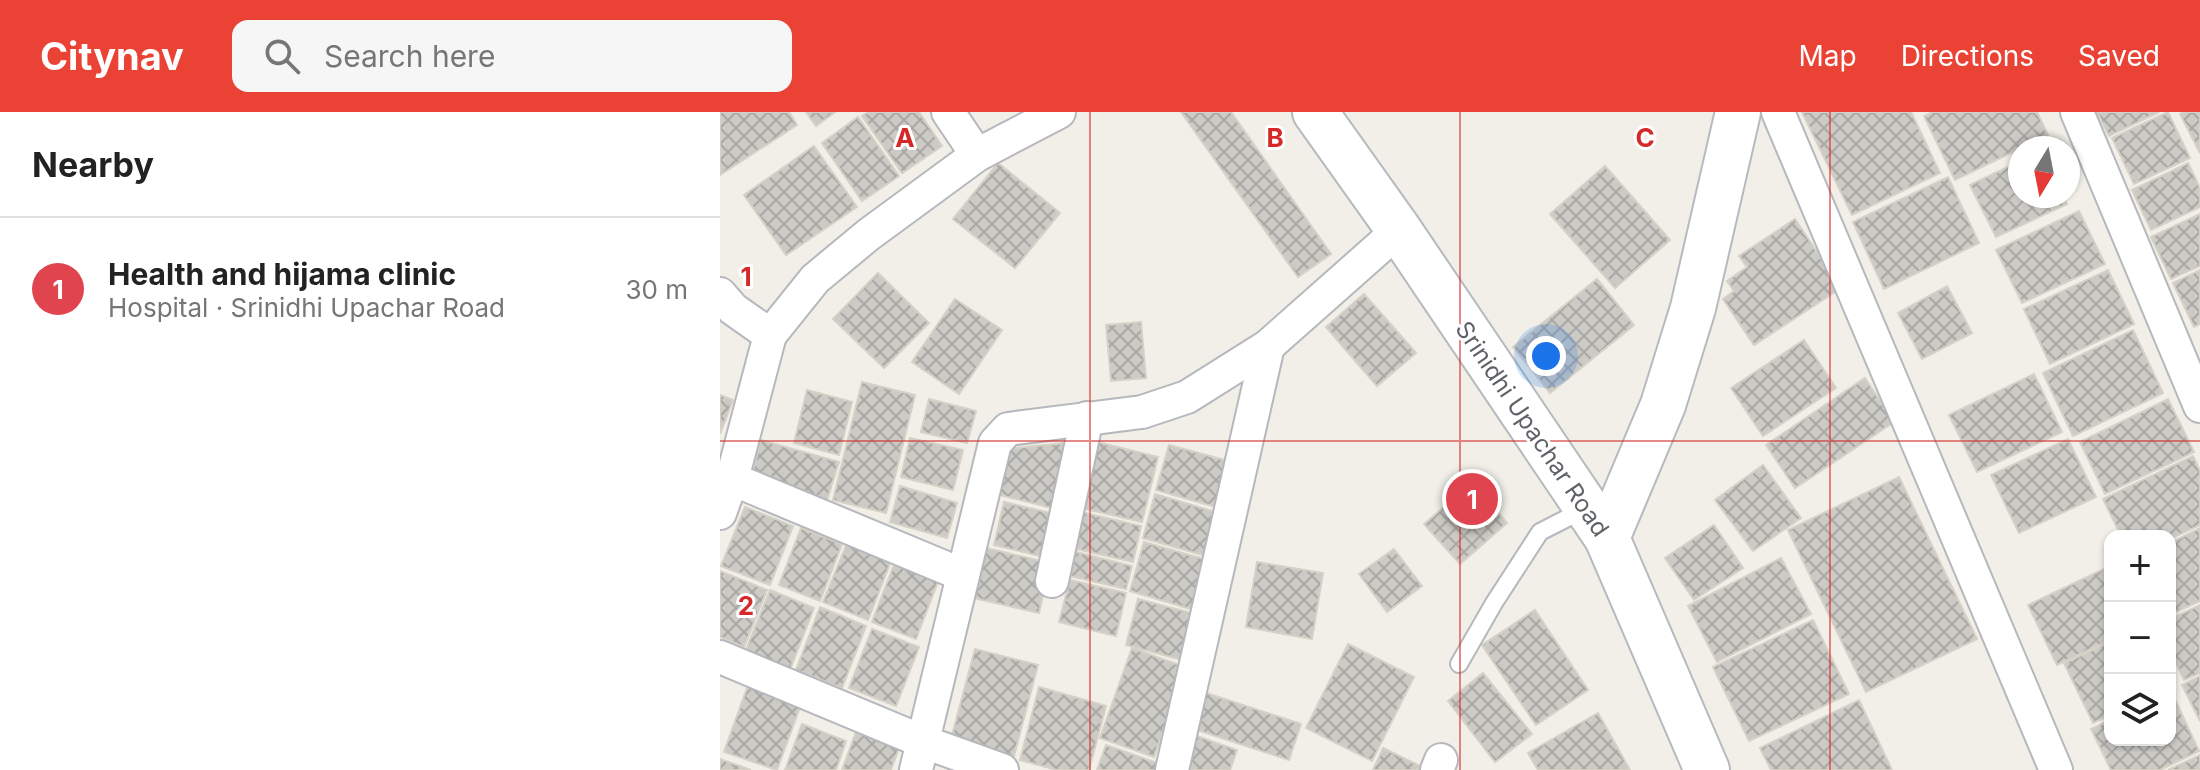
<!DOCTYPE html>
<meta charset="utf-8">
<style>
body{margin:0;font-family:Inter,sans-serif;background:#f6f6f6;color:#222}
.controls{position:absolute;right:24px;bottom:24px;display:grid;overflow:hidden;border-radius:16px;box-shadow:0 2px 6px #0004}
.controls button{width:72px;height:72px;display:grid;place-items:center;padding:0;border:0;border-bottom:2px solid #e0e0e0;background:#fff;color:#222;font:40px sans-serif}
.compass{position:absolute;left:1288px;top:24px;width:72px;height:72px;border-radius:50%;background:#fff;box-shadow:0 2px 6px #0004;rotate:190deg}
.you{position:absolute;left:826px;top:244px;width:28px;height:28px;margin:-20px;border:6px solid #fff;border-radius:50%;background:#1a73e8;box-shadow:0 0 0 12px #1a73e833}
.badge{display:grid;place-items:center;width:52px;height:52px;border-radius:50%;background:#ea4335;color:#fff;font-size:26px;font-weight:700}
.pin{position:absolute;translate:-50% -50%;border:4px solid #fff;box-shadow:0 2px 8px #0006}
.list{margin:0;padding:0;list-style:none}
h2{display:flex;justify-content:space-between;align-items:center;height:104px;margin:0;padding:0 32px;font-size:34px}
h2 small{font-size:26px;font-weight:400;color:#767676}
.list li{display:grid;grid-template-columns:52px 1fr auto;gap:24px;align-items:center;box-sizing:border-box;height:144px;padding:0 32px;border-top:2px solid #e0e0e0}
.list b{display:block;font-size:30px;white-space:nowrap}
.list p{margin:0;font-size:26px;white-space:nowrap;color:#767676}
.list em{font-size:26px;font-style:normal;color:#767676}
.icon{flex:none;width:44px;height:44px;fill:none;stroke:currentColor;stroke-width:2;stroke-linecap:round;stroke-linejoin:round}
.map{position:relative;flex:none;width:1480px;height:658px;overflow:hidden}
header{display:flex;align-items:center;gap:48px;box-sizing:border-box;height:112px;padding:0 40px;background:#ea4335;color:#fff}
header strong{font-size:38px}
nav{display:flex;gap:44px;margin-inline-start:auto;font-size:28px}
.search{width:560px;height:72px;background:#f6f6f6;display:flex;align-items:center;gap:20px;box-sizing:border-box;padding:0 28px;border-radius:16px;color:#767676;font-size:30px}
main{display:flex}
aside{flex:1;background:#fff}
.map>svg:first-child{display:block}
.building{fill:url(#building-cross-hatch);stroke:#d6d1c6;stroke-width:2}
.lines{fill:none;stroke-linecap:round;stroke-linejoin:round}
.lane-casing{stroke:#b5b8bc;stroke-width:20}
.street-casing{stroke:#b5b8bc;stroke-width:36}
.secondary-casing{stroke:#b6babf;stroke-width:48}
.lane{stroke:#fff;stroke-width:16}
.street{stroke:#fff;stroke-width:32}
.secondary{stroke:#fff;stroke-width:44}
.grid{fill:none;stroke:#d62828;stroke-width:2;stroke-opacity:0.55}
.labels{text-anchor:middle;stroke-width:6;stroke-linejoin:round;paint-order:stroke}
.street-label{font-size:24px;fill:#5f6368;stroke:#fff}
.grid-label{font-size:26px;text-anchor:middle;font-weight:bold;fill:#d62828;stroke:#fff;stroke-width:6;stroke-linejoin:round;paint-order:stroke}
</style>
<header>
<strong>Citynav</strong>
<div class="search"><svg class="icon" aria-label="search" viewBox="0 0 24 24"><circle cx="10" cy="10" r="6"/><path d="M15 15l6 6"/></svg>Search here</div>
<nav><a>Map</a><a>Directions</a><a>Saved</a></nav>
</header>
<main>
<aside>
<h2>Nearby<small></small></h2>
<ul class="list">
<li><span class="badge" style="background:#e0444e">1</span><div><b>Health and hijama clinic</b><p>Hospital · Srinidhi Upachar Road</p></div><em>30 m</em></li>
</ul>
</aside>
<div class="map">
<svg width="1480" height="658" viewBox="0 0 1480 658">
<defs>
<pattern id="building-cross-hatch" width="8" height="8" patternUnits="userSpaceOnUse" patternTransform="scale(2)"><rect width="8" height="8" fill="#cccac5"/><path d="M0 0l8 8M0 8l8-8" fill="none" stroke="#a9a8a4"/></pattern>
</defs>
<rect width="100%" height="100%" fill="#f1efe8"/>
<g class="building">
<polygon points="0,0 69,0 77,13 0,63"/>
<polygon points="86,0 115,0 96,14"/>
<polygon points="148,0 199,0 222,34 182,61 142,4"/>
<polygon points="461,0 511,0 611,142 578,165"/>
<polygon points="1082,0 1191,0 1220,61 1132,103"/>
<polygon points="1213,0 1317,0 1328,23 1235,68 1204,4"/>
<polygon points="1377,0 1439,0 1389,24"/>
<polygon points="1448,0 1470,46 1414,72 1392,26"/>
<polygon points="1465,0 1480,0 1480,41 1460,2"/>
<polygon points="138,5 179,64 142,89 102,31"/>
<polygon points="94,34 137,95 66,143 24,83"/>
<polygon points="1300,49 1300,84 1343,84 1347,92 1276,125 1250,73"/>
<polygon points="278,51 340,101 295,156 233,107"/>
<polygon points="1468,51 1480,76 1480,95 1431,118 1412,78"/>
<polygon points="885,54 950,128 895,176 830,102"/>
<polygon points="1228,65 1259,131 1164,177 1133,110"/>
<polygon points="1359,99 1385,152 1302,191 1276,138"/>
<polygon points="1480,102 1480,154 1451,167 1431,125"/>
<polygon points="1075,107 1121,176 1034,233 1003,187 1014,179 1007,169 1027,155 1019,144"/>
<polygon points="1388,158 1414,212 1330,252 1304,197"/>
<polygon points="1480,158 1480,212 1474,215 1453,171"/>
<polygon points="158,161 209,211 164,256 113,207"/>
<polygon points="877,167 914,213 830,281 793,235"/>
<polygon points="1227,174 1252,221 1202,247 1178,201"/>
<polygon points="644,182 696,241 657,274 606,215"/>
<polygon points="235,187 282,218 239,282 192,250"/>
<polygon points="421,210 426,266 391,269 386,213"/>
<polygon points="1413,218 1443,281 1353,324 1323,261"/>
<polygon points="1084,228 1116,276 1043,324 1011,276"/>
<polygon points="1314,262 1342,320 1257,360 1229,303"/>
<polygon points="1145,266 1174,310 1075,376 1046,333"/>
<polygon points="142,270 195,283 166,401 113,388"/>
<polygon points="87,278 132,290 119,343 74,331"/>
<polygon points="0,283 13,288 0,322"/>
<polygon points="209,287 256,299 247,331 201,320"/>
<polygon points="1448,287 1474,340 1385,382 1360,330"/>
<polygon points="190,326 243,338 233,378 181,365"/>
<polygon points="1348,327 1376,385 1299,421 1271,363"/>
<polygon points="41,328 119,350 107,388 31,366"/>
<polygon points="356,330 340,398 276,382 286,337"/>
<polygon points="377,330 438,345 422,410 361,396"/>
<polygon points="449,333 512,350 499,396 436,378"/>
<polygon points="1473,344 1480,359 1480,413 1450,427 1450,424 1401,424 1383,387"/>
<polygon points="1043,353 1081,406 1033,439 995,388"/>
<polygon points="1179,365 1257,527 1146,580 1068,418"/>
<polygon points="753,370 787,411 740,452 704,412"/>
<polygon points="180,374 237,391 227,426 170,410"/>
<polygon points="435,382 499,401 486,444 423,426"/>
<polygon points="284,390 343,404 332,447 274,433"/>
<polygon points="25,395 73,414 50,473 1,454"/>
<polygon points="357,399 421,414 413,450 348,435"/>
<polygon points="994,413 1023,456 974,488 945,446"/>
<polygon points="81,416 122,432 100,489 59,473"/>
<polygon points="1480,416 1480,489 1450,503 1450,431"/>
<polygon points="424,430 487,448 474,498 410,479"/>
<polygon points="127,431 171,449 148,508 103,490"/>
<polygon points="266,436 330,451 319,501 254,486"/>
<polygon points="674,437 702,474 667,500 639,462"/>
<polygon points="356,440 412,454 406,477 350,464"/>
<polygon points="1061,446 1091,502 997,550 968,494"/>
<polygon points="175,450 219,467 196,527 152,510"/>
<polygon points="537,450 603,461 592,527 526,515"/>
<polygon points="1390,454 1390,528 1337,553 1308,493"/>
<polygon points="0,459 47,478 24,535 0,525"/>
<polygon points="350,468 406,481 396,524 339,510"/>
<polygon points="50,478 94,496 69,560 24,543"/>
<polygon points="418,487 479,503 466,549 406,533"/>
<polygon points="1480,493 1480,561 1464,568 1450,539 1450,507"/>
<polygon points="100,495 146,514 122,576 76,558"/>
<polygon points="815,498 868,578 816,613 762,533"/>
<polygon points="1093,508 1129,582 1029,629 993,555"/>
<polygon points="152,517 199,535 176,594 129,576"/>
<polygon points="1390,530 1390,603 1373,611 1344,551"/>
<polygon points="628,532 694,565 652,649 586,616"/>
<polygon points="412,536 465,555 434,645 380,626"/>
<polygon points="255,537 318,553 294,644 231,627"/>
<polygon points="763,561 812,622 775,650 728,589"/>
<polygon points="1480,564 1480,609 1462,573"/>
<polygon points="28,573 81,592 57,658 4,640"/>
<polygon points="319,575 386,594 369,658 337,658 300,648"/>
<polygon points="1451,579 1479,639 1440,658 1391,658 1371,617 1390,608 1390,628 1450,628"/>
<polygon points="483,580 581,612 569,648 471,616"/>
<polygon points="1139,588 1172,658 1051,658 1040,636"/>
<polygon points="878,601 910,658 818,658 808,641"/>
<polygon points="82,612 126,629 116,658 65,658"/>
<polygon points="136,620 179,636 171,658 122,658"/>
<polygon points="471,622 517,638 510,658 462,658"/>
<polygon points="386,633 440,652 438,658 377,658"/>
<polygon points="663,636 700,654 698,658 653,658"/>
<polygon points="1480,643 1480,658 1448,658"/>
<polygon points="0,647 31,658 0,658"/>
</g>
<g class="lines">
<defs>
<polyline id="lane" points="739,552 774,491 820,420 865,397"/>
<g id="street">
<polyline points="228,0 257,43"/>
<polyline points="1058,0 1336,658"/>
<polyline points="1357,0 1480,294"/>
<polyline points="0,182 13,197 50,223 12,367 0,401"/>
<polyline points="50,223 95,167 148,123 257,43 339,0"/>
<polyline points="12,367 243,463"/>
<polyline points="332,469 367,306"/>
<polyline points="0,545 204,630 282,658"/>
<polyline points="196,658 275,331 288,317 422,300 467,285 548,234 679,118"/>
<polyline points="452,658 548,234"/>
<polyline points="717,658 721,648"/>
</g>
<g id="secondary">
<polyline points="595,0 679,118 887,426 987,658"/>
<polyline points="887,426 943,293 973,196 1018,0"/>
</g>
</defs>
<use href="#lane" class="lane-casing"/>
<use href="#street" class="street-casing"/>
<use href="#secondary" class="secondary-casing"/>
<use href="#lane" class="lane"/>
<use href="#street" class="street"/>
<use href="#secondary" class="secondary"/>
</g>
<path class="grid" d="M370,0V658M740,0V658M1110,0V658M0,329H1480"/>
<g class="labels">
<g class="street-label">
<text transform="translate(812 317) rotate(56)" y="8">Srinidhi Upachar Road</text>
</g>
</g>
<g class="grid-label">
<text x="185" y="35">A</text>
<text x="555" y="35">B</text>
<text x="925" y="35">C</text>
<text x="26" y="174">1</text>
<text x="26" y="503">2</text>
</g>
</svg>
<div class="controls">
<button>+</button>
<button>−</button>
<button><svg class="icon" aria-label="layers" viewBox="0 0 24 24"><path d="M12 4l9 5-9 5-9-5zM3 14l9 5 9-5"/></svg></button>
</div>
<svg class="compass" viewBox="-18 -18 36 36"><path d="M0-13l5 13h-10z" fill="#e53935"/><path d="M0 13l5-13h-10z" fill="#767676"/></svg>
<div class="you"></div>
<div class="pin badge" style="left:752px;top:387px;background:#e0444e">1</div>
</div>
</main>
